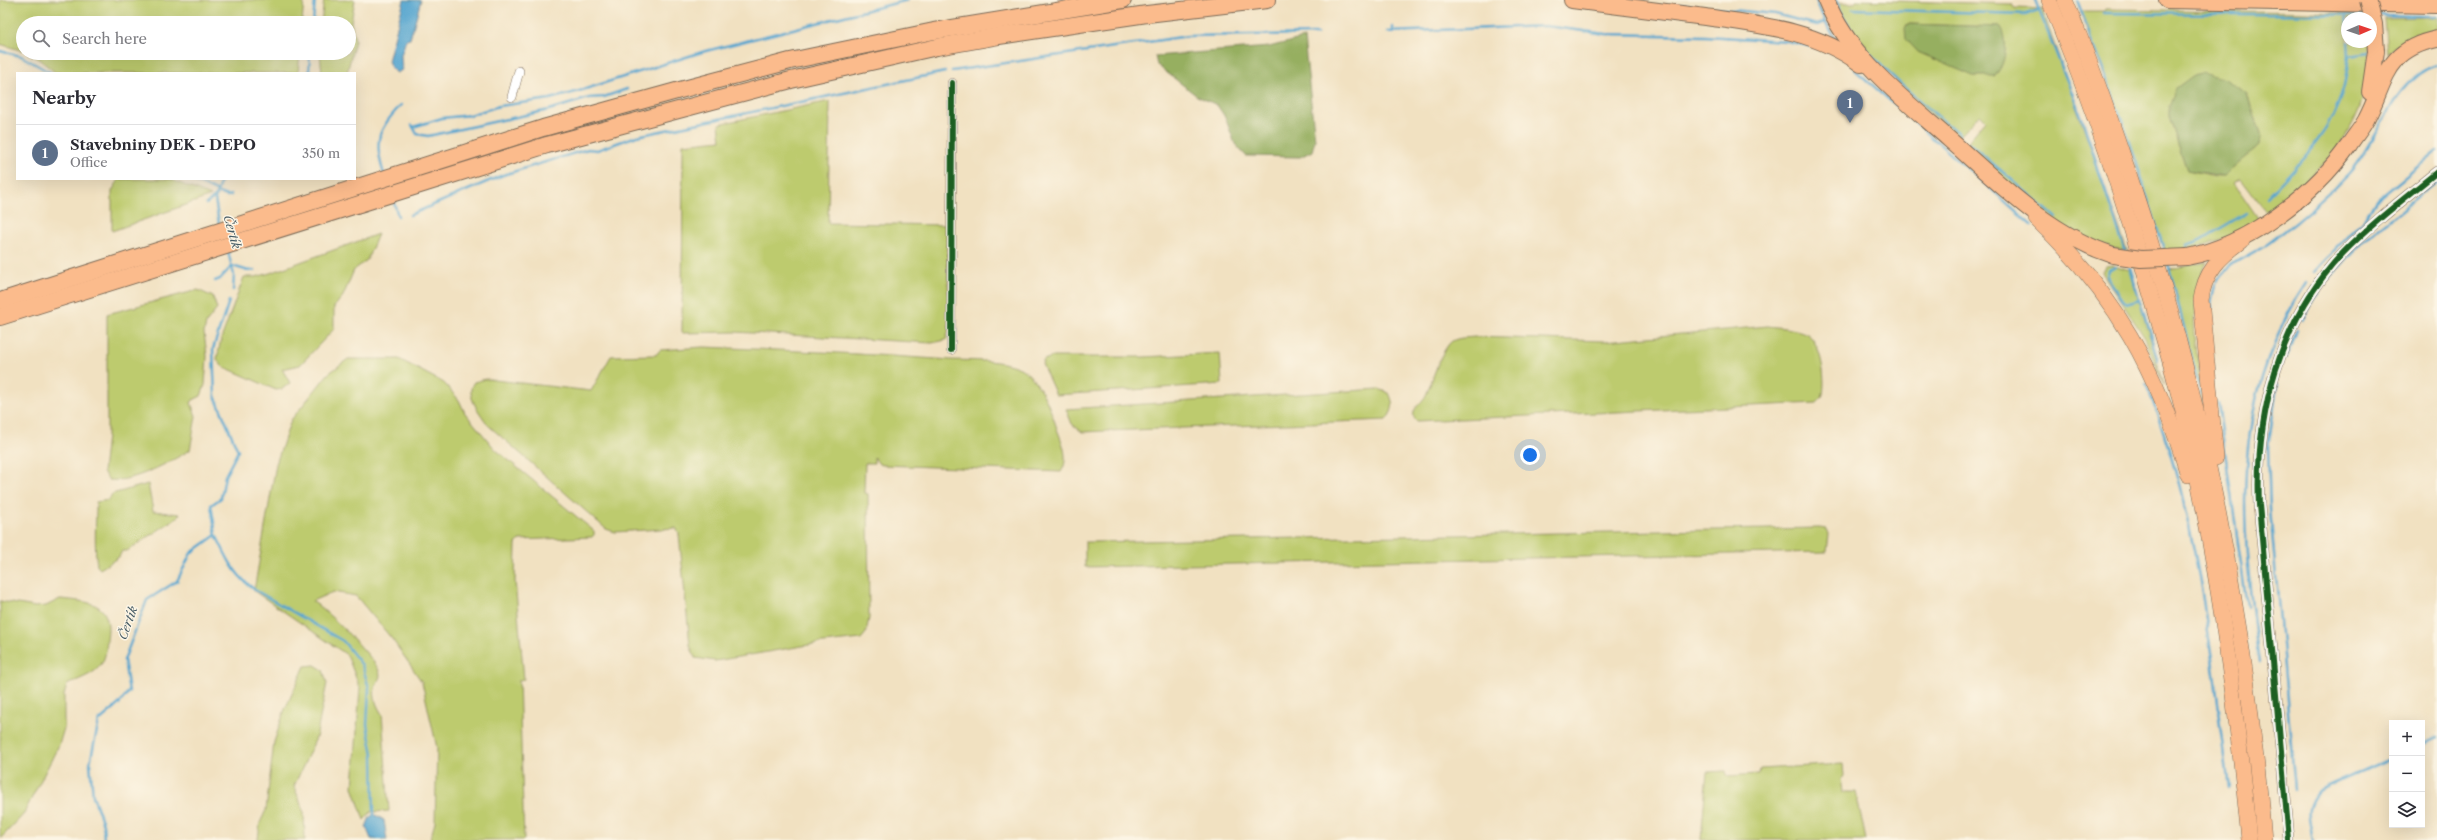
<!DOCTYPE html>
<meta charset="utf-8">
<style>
body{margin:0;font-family:"Libre Caslon Text",serif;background:#f7f7f7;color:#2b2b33}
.controls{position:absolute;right:12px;bottom:12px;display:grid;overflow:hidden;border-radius:0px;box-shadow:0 4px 16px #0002}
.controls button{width:36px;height:36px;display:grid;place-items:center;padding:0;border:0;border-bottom:1px solid #e1e1e2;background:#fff;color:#2b2b33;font:20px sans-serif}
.compass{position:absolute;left:2341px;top:12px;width:36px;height:36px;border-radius:50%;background:#fff;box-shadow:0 4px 16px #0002;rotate:88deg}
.you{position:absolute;left:1530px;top:455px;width:14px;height:14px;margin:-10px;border:3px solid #fff;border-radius:50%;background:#1a73e8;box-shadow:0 0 0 6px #1a73e833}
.badge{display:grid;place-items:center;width:26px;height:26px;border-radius:50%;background:#1f6fb2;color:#fff;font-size:13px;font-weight:700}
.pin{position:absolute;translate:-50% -33px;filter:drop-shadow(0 1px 2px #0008)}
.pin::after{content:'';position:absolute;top:21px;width:14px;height:12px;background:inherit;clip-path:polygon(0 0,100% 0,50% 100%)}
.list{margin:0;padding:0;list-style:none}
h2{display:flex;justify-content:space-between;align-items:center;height:52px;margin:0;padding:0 16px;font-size:17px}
h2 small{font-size:13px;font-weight:400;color:#7c7c81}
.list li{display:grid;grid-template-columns:26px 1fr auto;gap:12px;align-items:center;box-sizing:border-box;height:56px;padding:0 16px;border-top:1px solid #e1e1e2}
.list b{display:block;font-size:15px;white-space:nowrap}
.list p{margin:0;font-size:13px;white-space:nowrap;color:#7c7c81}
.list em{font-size:13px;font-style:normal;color:#7c7c81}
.icon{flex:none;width:22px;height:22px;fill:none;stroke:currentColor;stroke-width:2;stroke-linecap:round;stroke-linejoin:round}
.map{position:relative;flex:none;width:2437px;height:840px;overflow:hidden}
.search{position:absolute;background:#fff;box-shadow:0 4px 16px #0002;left:16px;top:16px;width:340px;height:44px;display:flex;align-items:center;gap:10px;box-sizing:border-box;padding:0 14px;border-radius:22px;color:#7c7c81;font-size:15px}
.panel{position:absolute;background:#fff;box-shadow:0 4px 16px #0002;left:16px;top:72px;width:340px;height:108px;border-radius:0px}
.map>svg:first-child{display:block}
.green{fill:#bdcb6e;stroke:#7c7a46;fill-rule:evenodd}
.forest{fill:#96af61;stroke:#686c40}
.water{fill:#55a5cf;stroke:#486876}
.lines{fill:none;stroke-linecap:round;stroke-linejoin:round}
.stream{stroke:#55a5cf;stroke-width:2.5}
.minor-casing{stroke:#7b6a57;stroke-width:10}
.tertiary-casing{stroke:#7b6a57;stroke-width:12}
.trunk-casing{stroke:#7b6a57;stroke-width:16}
.motorway-casing{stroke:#7b6a57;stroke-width:18}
.minor{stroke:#fff;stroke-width:9}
.tertiary{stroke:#fff;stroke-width:11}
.trunk{stroke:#fbbb8c;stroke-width:15}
.motorway{stroke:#fbbb8c;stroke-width:16}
.motorway-bridge-casing{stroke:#7b6a57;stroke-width:18;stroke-linecap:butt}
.motorway-bridge{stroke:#fbbb8c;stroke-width:16}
.cycleway-casing{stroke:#fcf5e5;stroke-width:8}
.cycleway{stroke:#1b5e20;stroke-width:6}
.labels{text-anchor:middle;stroke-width:3;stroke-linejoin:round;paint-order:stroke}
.water-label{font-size:12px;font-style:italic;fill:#455b65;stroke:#fcf5e5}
</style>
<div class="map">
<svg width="2437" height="840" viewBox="0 0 2437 840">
<rect width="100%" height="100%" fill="#fcf5e5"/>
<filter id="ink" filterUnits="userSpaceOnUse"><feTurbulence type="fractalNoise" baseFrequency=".025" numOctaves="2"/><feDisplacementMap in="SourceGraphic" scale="8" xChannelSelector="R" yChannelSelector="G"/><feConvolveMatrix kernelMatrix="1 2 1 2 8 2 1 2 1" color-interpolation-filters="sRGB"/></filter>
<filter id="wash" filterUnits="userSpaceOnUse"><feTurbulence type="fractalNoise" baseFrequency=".012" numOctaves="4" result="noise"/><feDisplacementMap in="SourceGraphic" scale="16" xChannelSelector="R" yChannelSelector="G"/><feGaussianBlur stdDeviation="0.9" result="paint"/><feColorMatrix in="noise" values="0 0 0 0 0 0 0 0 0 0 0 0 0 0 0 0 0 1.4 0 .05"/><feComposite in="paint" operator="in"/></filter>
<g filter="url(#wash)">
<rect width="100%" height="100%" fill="#f1e1c1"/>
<g class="green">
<polygon points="0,0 304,0 302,23 23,23 23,51 0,44"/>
<polygon points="324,0 355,0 351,22 355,40 347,73 322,73 320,53 349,53 349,23 321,23"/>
<path d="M1856,0L2012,4L2014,8L2042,9L2127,251C2062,241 2013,186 1965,145L1986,120L1980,114L1957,138C1913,98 1865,57 1836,3H1855ZM1908,24L1999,27L2002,29L1978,77L1918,52L1906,25Z"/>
<path d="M2105,9L2366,13L2367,18H2347V42H2370C2368,59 2368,77 2364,94C2351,146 2307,182 2266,212L2241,179L2234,183L2258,218V222L2234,237L2165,255L2118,113L2080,11H2104ZM2247,94L2261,138L2258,147L2224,176H2216L2187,170L2169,117Z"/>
<polygon points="2437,17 2437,30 2415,34 2387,53 2384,18"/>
<polygon points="27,53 300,53 298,73 56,73 40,60"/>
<polygon points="830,101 828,223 947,225 949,330 946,340 932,343 734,332 682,333 683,144 721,140 719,124"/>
<polygon points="119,179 170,179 211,196 112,231 112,191"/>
<polygon points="378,234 367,260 354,270 343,296 334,307 334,329 300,365 282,369 290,383 282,389 276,390 222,366 217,359 221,339 244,277 256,277 270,273"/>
<path d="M2207,262C2182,306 2201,363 2204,411L2169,269Z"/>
<polygon points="2113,265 2130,270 2164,385 2145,338 2103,274 2102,271 2106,266"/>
<path d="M198,290L213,297L217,309L206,323L204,333L207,356L205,385L201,396L193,400L191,403L196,416L190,450C170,462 133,483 109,480L103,472L107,436V314Z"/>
<path d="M1768,326C1781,328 1795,328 1807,334C1822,343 1827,384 1822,398L1817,403L1416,421C1408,410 1422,404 1426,395C1433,380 1438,357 1449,344C1454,337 1467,338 1475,337L1605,341Z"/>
<path d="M703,347C786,350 869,354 951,360C972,361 1000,359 1020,368C1039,378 1051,409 1057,429C1062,442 1070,459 1061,472L883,465L879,464L874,457V463H865L864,493L868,494L869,618L866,633L861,639L814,644L715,661L695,658L690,645L679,534L676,528L615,532L606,529L488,425C481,414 464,395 474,382L486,379L591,391L611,356L656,355L660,350Z"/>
<polygon points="1220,353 1222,384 1056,395 1042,364 1044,360 1052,357 1144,357"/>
<path d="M348,359H399L444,383L459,400L465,413L495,449L594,531V535L592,537L519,540L516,544L515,581L524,679L519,680L524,840H430L435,822L437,748L422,682L392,639L356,596L333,592L312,601C325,609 375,658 379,671C382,679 376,681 375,688C373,697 377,707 382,714L389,811L371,812L364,820L353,787L360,688L347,655L254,591L276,464L291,420L328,374Z"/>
<path d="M1379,389L1389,393C1394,403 1394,410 1386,420L1082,432L1072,424L1066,409Z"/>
<path d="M148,484L153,511L180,514C176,520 136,544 127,551H122L119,557L100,569L97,566C94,545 96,524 96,502L109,500L112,494Z"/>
<polygon points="1819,528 1827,529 1829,534 1827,552 1085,567 1085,542 1090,542"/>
<path d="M60,599C91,602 113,602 107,640C106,650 106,659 99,667C91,676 78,679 67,685L64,695V728L59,745L23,815L0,839V601L35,607L46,606Z"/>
<polygon points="315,665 323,670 327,683 316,738 294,786 304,813 305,840 258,840 260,823 266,810 274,742 285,709 305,666"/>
<polygon points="1843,764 1844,777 1841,778 1843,792 1856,792 1866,840 1701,840 1707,772 1726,771 1727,776 1759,774 1760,769"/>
</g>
<g class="forest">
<path d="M1908,24L2001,27C2009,39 2006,67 1994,76H1973L1918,52L1906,39L1905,28Z"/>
<polygon points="1304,38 1315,140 1312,151 1300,157 1246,156 1235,144 1225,117 1217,105 1197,96 1157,65 1155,56 1269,47"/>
<polygon points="2201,73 2225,79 2247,94 2261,138 2258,147 2224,176 2187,170 2169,117 2169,106 2176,88 2194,75"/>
</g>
<g class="water">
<polygon points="404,0 421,0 410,39 406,40 401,55 402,70 397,73 391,68 388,61"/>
<polygon points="374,814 384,820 387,840 371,839 366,827 370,817"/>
</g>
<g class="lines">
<g class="stream">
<polyline points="1816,0 1825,22 1835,37"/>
<path d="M1836,0C1856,53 1917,98 1959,134"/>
<polyline points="2035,0 2082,118 2125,252"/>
<polyline points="2077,0 2128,136 2165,253"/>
<polyline points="1677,5 1775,14 1817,25 1825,22"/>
<polyline points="1853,9 2026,14 2039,10"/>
<polyline points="2103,13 2366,15"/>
<polyline points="2346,15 2347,25"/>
<polyline points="2377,15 2437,16"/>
<polyline points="313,23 315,0"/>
<polyline points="1393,27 1393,31"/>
<polyline points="1387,32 1546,26 1606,34 1705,36 1786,41 1809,46"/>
<polyline points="2348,42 2349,56 2369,53"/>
<polyline points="0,51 21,56 51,73"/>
<polyline points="1854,69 2032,225"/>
<polyline points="952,71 1188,36 1317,34"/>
<polyline points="309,73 310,53"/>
<polyline points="412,125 417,134 428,136 549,110 589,98 604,97 627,89"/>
<polyline points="413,127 442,118 470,115 499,106 550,99 576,92 702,52 908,0"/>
<polyline points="1969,143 2056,218"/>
<path d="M384,174C373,141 378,129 401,105"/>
<polyline points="191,179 216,191"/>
<polyline points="216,192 227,196 231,195"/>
<path d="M2267,197C2297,166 2332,133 2343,89C2346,79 2347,67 2349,56"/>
<polyline points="393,199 398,216"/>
<polyline points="206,204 215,197"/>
<polyline points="410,215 503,175 588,149 597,150 637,136 945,72"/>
<polyline points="219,224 215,199 221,179"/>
<polyline points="2188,250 2187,245 2201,240 2246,213"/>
<polyline points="228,252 234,275 233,290"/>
<polyline points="2128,262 2158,360"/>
<polyline points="2168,263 2201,395"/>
<polyline points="2115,266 2109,270 2107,276 2122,300 2126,303 2140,299"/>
<polyline points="2314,272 2360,223 2377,200 2437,151"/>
<polyline points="2328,280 2363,241 2437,182"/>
<polyline points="215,281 220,279 232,266 249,271 255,270"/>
<path d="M2210,318C2211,305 2212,286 2221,275C2233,260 2253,254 2269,243C2297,222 2325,198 2349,173C2378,142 2394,77 2437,65"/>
<polyline points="2302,320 2319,293"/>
<polyline points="2286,359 2297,330"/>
<path d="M2146,384C2198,513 2211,651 2229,788"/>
<polyline points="2277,385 2268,448 2270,509 2295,790"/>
<polyline points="2218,403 2247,606"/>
<path d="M216,535C228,559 233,574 255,590L343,641L362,665L369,688L367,725L373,754L374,816"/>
<path d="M2259,663C2241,525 2227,406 2306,283"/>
<polyline points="2422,744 2437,737"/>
<polyline points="104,840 103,824 93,796 90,763 99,721 119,704 129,691 124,660 147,600 177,581 191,553 216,535 211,505 221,498 225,476 238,451 215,396 213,349 229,301"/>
<path d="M2313,840C2309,819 2303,806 2320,790L2392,758"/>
</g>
</g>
</g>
<g filter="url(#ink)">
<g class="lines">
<defs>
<g id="minor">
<polyline points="512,97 519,71"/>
<polyline points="951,350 952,83"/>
</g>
<path id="tertiary" d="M2289,840L2259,505C2255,414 2279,321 2343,253C2372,223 2405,198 2437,172"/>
<g id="trunk">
<path d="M2049,0C2089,95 2122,193 2150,292C2166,346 2182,401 2193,456C2220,583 2237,711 2249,840"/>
<path d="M2065,0C2088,55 2108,111 2127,168C2200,385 2245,611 2264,840"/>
<path d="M2036,219C2116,295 2157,370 2188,475"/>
<path d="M2216,458L2201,300C2204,272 2220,257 2242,241"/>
</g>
<g id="motorway">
<path d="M1572,0C1616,6 1661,11 1705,17C1761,25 1815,30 1861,64"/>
<path d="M1826,0C1850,59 1904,99 1950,140C2000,184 2048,234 2113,255"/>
<polyline points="2167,0 2437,5"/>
<polyline points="2370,92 2376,51"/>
<path d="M2187,257C2247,246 2314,195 2349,145C2354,137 2361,129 2366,120C2387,80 2384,50 2437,39"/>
<polyline points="0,301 543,128 680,90 790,61 934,31 1123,0"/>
<polyline points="0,317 547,145 791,80 937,47 999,36 1147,14 1267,0"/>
</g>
</defs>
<use href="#minor" class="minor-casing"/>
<use href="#tertiary" class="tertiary-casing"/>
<use href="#trunk" class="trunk-casing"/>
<use href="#motorway" class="motorway-casing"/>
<use href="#minor" class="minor"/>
<use href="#tertiary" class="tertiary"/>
<use href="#trunk" class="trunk"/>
<use href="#motorway" class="motorway"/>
<defs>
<g id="motorway-bridge">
<polyline points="2368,0 2374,24 2376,51"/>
<polyline points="2113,255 2141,259 2187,257"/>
</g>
</defs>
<use href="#motorway-bridge" class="motorway-bridge-casing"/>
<use href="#motorway-bridge" class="motorway-bridge"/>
<defs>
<g id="cycleway">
<polyline points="951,350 952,83"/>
<path d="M2289,840L2259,505C2255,414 2279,321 2343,253C2372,223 2405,198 2437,172"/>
</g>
</defs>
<use href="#cycleway" class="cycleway-casing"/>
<use href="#cycleway" class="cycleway"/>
</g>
</g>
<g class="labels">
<g class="water-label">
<text transform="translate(232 232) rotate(74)" y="4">Čertík</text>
<text transform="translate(128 623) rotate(-70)" y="4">Čertík</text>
</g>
</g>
</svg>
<div class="controls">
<button>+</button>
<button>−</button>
<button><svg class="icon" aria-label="layers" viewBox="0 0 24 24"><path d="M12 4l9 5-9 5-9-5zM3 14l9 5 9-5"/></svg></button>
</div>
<svg class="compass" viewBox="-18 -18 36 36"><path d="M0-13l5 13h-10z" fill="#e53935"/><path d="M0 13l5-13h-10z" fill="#7c7c81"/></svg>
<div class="you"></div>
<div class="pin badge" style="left:1850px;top:123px;background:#5c6f8a">1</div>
<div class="search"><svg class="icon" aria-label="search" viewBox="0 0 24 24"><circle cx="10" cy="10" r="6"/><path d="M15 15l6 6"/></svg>Search here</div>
<section class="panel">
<h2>Nearby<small></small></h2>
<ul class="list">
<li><span class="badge" style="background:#5c6f8a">1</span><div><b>Stavebniny DEK - DEPO</b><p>Office</p></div><em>350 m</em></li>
</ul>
</section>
</div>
